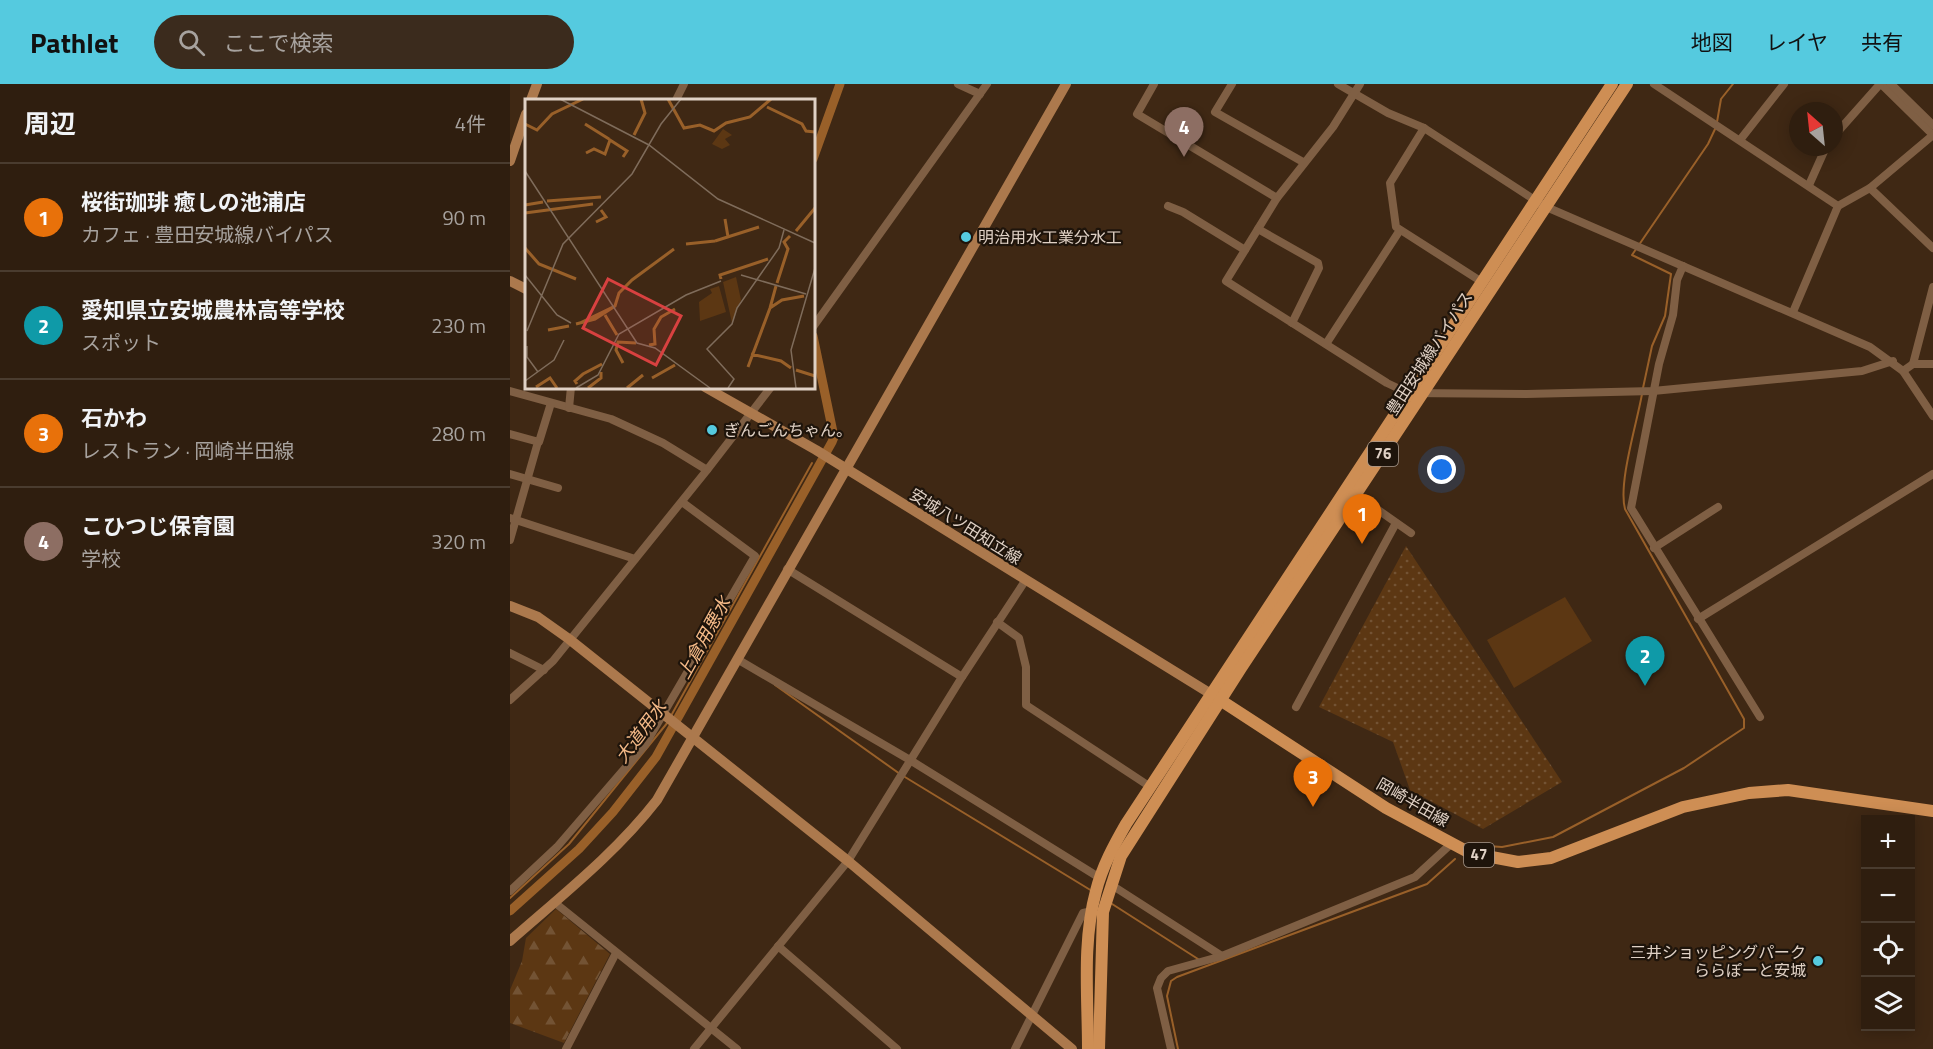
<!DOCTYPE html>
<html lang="ja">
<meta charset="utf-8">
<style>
body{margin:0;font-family:"Titillium Web","Noto Sans JP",sans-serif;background:#3b2b1d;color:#f1f3f6}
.controls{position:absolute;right:18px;bottom:18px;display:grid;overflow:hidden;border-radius:0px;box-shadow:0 3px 15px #0003}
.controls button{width:54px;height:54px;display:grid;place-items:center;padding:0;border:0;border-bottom:2px solid #4a3c2f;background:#2f1e0f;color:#f1f3f6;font:30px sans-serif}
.compass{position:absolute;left:1279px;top:18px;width:54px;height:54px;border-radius:50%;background:#2f1e0f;box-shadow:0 3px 15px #0003;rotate:333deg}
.you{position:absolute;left:932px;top:386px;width:21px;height:21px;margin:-15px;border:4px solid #fff;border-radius:50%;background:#1a73e8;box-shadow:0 0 0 9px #1a73e833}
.badge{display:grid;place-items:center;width:39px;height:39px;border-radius:50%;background:#55cadf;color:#fff;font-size:20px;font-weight:700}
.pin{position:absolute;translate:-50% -50px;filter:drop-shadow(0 2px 3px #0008)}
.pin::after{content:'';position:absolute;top:32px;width:21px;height:18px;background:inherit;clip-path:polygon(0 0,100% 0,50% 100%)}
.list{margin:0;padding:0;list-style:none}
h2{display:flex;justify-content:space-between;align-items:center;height:78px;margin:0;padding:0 24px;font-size:26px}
h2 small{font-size:20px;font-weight:400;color:#a7a29e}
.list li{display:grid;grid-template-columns:39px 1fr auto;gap:18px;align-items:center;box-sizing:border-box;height:108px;padding:0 24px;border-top:2px solid #4a3c2f}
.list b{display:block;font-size:22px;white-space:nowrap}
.list p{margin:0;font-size:20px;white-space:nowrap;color:#a7a29e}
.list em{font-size:20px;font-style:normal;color:#a7a29e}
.icon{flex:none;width:33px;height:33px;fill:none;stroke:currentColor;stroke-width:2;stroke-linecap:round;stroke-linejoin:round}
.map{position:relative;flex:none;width:1423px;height:965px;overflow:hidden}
header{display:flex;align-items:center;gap:36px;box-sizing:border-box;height:84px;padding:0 30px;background:#55cadf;color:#111}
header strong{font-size:28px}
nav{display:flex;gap:33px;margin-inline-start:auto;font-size:21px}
.search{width:420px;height:54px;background:#3b2b1d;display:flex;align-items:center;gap:15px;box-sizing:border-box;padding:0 21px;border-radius:33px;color:#a7a29e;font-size:22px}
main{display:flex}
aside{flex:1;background:#2f1e0f}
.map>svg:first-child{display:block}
.forest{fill:url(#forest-firs)}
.park{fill:url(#park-dots)}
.pitch{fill:#5c3713}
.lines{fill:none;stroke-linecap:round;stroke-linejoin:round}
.stream{stroke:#996029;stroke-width:2}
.canal{stroke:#996029;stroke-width:9}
.street{stroke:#7f5f44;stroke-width:8}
.secondary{stroke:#ac794d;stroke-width:10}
.primary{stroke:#ce8e54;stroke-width:12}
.poi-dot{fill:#55cadf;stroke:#1e140b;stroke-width:2}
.labels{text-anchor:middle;stroke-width:4.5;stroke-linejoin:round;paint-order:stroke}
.shield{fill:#1e140b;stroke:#a6988d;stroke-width:1.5}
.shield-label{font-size:15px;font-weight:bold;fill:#e0d1c5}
.poi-label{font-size:16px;fill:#e0d1c5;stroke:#1e140b;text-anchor:start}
.street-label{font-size:16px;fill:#e0d1c5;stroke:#1e140b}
.water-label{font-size:18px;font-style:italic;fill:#f4b987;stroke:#1e140b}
.inset-river{fill:none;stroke:#996029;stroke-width:3}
.inset-road{fill:none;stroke:#7f6c5b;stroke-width:1.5}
.view{fill:#d84140;fill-opacity:0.15;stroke:#d84140;stroke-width:3}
.inset-edge{fill:none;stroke:#e0d1c5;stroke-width:3}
</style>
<header>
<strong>Pathlet</strong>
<div class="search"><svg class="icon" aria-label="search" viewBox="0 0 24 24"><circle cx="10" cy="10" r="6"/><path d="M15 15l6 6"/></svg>ここで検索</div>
<nav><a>地図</a><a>レイヤ</a><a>共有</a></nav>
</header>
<main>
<aside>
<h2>周辺<small>4件</small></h2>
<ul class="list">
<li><span class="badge" style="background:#e8710a">1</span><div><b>桜街珈琲 癒しの池浦店</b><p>カフェ · 豊田安城線バイパス</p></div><em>90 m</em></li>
<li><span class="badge" style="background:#0f9aa8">2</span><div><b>愛知県立安城農林高等学校</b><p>スポット</p></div><em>230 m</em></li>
<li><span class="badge" style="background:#e8710a">3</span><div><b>石かわ</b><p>レストラン · 岡崎半田線</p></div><em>280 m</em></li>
<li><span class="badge" style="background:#8d6e63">4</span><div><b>こひつじ保育園</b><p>学校</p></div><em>320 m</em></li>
</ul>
</aside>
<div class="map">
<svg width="1423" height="965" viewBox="0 0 1423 965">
<defs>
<pattern id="forest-firs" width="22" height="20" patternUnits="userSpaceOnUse" patternTransform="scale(1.5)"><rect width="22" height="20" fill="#5c3713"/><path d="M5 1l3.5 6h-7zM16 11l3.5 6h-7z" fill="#735334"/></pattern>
<pattern id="park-dots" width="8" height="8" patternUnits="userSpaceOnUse" patternTransform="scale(1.5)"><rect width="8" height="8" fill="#5c3713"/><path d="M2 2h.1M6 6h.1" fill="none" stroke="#735334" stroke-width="1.8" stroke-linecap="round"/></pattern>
</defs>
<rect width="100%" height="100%" fill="#3f2814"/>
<polygon class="forest" points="46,825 100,870 54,959 0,939 0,906 12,877 16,854"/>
<polygon class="park" points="896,462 1052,698 973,745 900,706 883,658 809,623"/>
<polygon class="pitch" points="1055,513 1082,557 1004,604 977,556"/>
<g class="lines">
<g class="stream">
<polyline points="1207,38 1211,15 1223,0"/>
<polyline points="1133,304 1142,262 1155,232 1161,190 1122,171 1198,60 1206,43"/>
<polyline points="265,601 390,690 582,807"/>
<polyline points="162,630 302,379"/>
<path d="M963,761L992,763L1043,753L1174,684L1234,644V635L1115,425C1108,399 1127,339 1132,310"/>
<polyline points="0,814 59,760 158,638"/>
<polyline points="599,818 688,875"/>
<polyline points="668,965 657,912 661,897 667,893 917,800 945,775"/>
</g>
<g class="canal">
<polyline points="303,75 330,0"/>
<polyline points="0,827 69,765 103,728 146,673 322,358 324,353 303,252"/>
</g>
<g class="street">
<polyline points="448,0 470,10"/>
<polyline points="644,0 627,30 767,114"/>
<polyline points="722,0 705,28 793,78"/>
<polyline points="828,0 878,29 914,44 1034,122 1360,263 1393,287 1423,332"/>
<polyline points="850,0 823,43 767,114 716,197 877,299 898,309 1016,310 1143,307 1352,287 1383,277"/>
<polyline points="1144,0 1328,122 1360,104 1423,164"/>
<polyline points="1371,0 1423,51"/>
<polyline points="1381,0 1423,41"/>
<polyline points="166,16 174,0"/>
<polyline points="914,44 880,99 886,143 972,198"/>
<polyline points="1324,52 1370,0"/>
<polyline points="1230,56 1274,0"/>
<polyline points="1299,101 1316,63"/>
<polyline points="1360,104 1423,51"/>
<polyline points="658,122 673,128 735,166"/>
<polyline points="748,145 808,179 809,184 782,239"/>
<polyline points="1173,182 1167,196 1163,231 1149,280 1121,424 1250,633"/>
<polyline points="1283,228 1328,122"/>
<polyline points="303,243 477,0"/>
<polyline points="816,260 890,146"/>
<polyline points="1403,280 1423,203"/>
<polyline points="1393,287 1403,280 1423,280"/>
<polyline points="0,307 101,335 153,359 197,386"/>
<polyline points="59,324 61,303"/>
<polyline points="0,350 29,358 41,319"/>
<polyline points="0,390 48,404"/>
<polyline points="844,409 901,449"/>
<polyline points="0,434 125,475"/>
<polyline points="0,456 28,358"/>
<polyline points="1144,464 1208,423"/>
<polyline points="277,485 452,593"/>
<polyline points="1188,535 1423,390"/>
<polyline points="487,538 509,554 516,583 516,621 639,702"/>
<polyline points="0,569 34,586"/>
<polyline points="227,575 400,676 590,794"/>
<polyline points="0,616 43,577 197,386 261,303"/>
<polyline points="786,623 886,439"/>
<polyline points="600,800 712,872"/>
<polyline points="0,807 47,763 135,661 245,472 172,418"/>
<polyline points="44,818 227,965"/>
<polyline points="268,862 387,965"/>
<polyline points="56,965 106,869"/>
<polyline points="184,965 338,777 452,593 515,497"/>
<polyline points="505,965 573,829 582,827"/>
<polyline points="661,965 647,904 651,894 658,887 712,872 905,793 942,759"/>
</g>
<g class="secondary">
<polyline points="21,16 27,0"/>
<polyline points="0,77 16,30"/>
<polyline points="0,197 16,205"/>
<polyline points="195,303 306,366 701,610"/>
<polyline points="0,522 28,533 59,555 338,777 562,965"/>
<path d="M0,857C51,812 105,770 147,716L556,0"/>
</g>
<g class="primary">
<polyline points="704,612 876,724 960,769 1008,778 1041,774 1173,723 1239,709 1278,706 1423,727"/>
<path d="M578,965C578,913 572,858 586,807C592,783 604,761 616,740L1102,0"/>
<polyline points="589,965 593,828 611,772 731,584 1117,0"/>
</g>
</g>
<g class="poi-dot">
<circle cx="456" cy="153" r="6"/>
<circle cx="202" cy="346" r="6"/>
<circle cx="1308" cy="877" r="6"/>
</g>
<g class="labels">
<g class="shield">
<rect x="858" y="358" width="30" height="24" rx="4.5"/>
<rect x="954" y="759" width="30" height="24" rx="4.5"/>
</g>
<g class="shield-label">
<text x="873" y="375">76</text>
<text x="969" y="776">47</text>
</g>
<g class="poi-label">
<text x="468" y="159">明治用水工業分水工</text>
<text x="214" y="352">ぎんごんちゃん。</text>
<text x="1296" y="874" text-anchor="end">三井ショッピングパーク<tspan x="1296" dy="18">ららぽーと安城</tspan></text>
</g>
<g class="street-label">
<text transform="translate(919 269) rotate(-57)" y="6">豊田安城線バイパス</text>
<text transform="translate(456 442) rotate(32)" y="6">安城八ツ田知立線</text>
<text transform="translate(903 718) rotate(30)" y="6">岡崎半田線</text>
</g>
<g class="water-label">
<text transform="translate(194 554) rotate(-61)" y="6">上倉用悪水</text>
<text transform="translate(131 648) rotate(-53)" y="6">大道用水</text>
</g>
</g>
<g transform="translate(15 15)">
<rect width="290" height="290" fill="#3f2814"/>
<path d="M198,30L207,36L200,40L205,46L197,50L187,45ZM211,178L216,201L207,224L198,183ZM194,187L201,213L175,222L174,203L187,194L185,190Z" fill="#5c3713"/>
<path class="inset-river" d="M143,0L159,29L175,26L189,32L201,24L225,18L246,0M242,8L277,25L281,32L290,33M0,25L12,31L27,15L58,0M60,25L84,40M109,36L120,14L116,0M61,54L69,50L80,55L85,41L102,52L98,58M22,102L76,98M0,106L18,103M0,114L68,105M200,120L203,138M71,123L81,118L76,111M271,132L290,109M190,142L234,128M161,145L190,142M0,149L14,165L51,180M196,180L195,176L243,160M252,184L263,150L259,143L265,137M245,209L251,187M80,216L92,236M55,224L88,208M51,225L70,220L90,207L94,194L107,181L149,150M23,231L44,227M124,246L130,245L129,230L136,218L150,210M226,255L256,262L266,269M98,264L91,251L93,243L111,244M223,268L245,209L257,201L279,197M271,271L290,277M127,279L150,266M52,285L50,282L58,275L77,265M11,288L25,279L32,289M63,289L76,279V273M102,289L118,276"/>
<path class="inset-road" d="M35,0L124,46L193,100L290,144M0,72L112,244L130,249L185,289M0,176L32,216L46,224M216,176L281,195M2,232L38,145L107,75L136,25L156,0M2,247V258L13,273M0,282L29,261L39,241M51,289L73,276L94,235L161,196L196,182M203,289L209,280L182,250L207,225L212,209L254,149L259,131M271,289L266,251L290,169"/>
<path class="view" d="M83,180L156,217L131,266L58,229Z"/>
<rect width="290" height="290" class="inset-edge"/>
</g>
</svg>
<div class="controls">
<button>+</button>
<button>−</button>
<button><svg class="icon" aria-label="locate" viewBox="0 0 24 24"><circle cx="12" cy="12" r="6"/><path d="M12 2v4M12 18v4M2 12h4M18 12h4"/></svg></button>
<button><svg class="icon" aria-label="layers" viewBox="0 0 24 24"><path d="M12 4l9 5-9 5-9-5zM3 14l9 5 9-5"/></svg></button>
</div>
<svg class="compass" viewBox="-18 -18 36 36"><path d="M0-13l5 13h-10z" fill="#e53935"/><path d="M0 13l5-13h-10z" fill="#a7a29e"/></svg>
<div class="you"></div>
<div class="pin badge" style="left:852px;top:460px;background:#e8710a">1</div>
<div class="pin badge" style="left:1135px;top:602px;background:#0f9aa8">2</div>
<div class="pin badge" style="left:803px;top:723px;background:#e8710a">3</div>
<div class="pin badge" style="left:674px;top:73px;background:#8d6e63">4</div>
</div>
</main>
